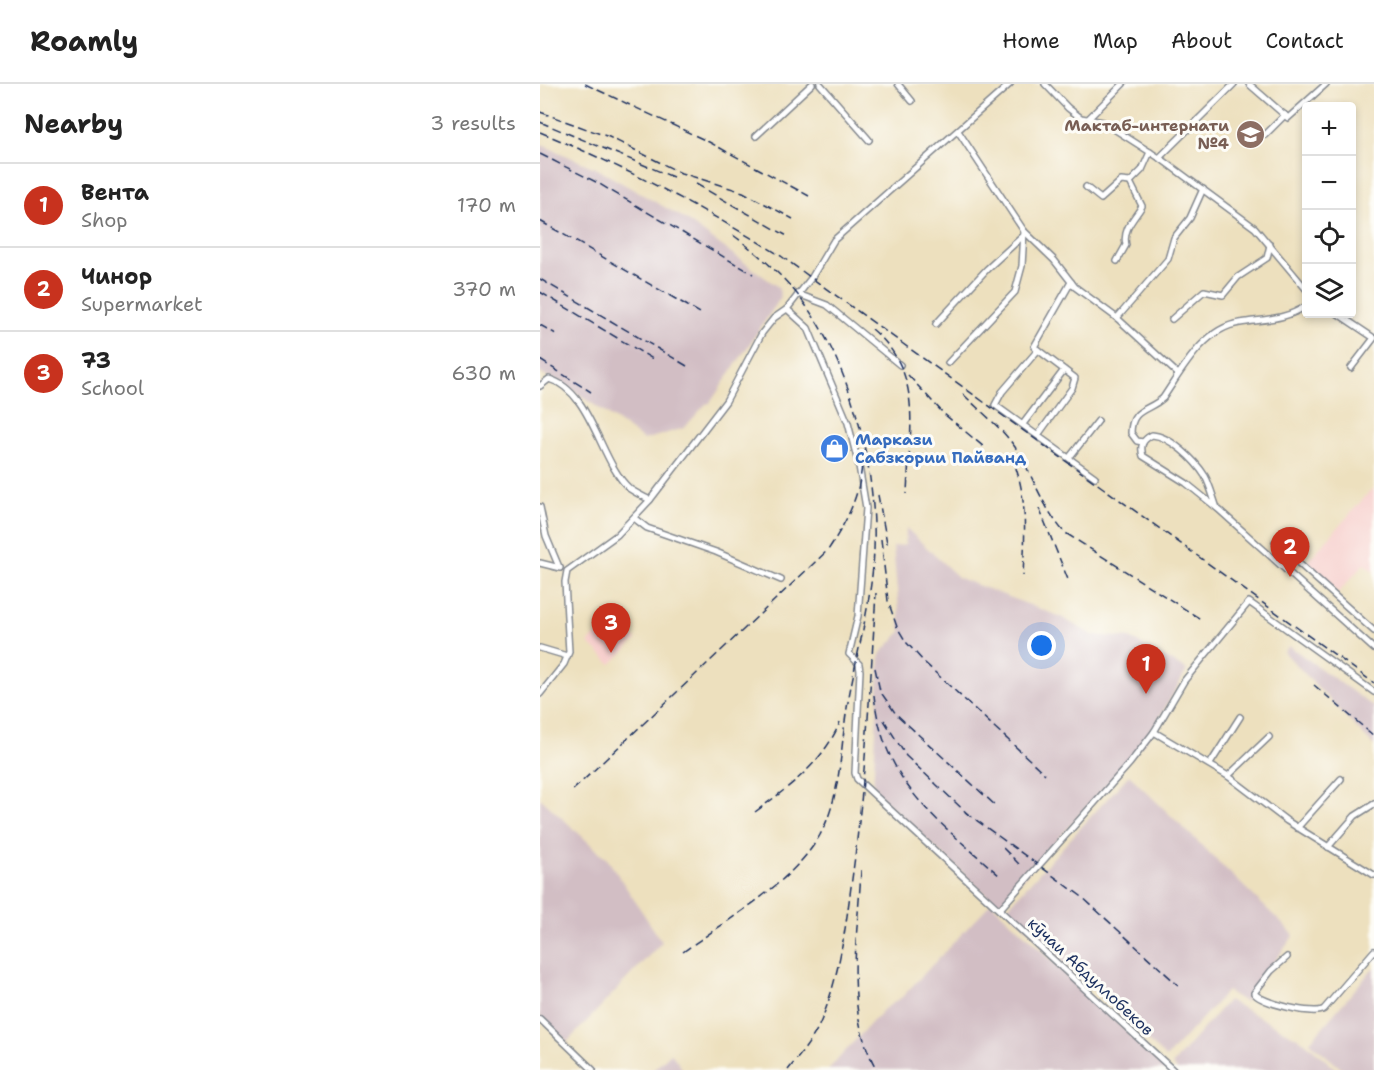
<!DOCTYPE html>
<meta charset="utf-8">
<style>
body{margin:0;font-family:"Shantell Sans",sans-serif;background:#f2f2f2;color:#222}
.controls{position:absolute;right:18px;top:18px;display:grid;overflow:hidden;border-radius:6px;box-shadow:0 3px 9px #0003}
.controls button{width:54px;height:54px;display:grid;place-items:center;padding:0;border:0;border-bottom:2px solid #e0e0e0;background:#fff;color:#222;font:30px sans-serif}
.you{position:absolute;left:502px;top:562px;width:21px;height:21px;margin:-15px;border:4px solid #fff;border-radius:50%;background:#1a73e8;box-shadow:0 0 0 9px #1a73e833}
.badge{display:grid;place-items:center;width:39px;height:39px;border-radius:50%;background:#c8321e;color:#fff;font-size:20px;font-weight:700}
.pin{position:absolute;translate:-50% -50px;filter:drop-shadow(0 2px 3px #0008)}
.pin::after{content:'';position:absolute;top:32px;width:21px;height:18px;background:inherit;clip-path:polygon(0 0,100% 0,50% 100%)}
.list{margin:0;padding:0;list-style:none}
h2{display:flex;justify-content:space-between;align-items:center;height:78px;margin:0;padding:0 24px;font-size:26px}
h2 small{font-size:20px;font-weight:400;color:#767676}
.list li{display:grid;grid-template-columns:39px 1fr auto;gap:18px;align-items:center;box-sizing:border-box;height:84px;padding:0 24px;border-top:2px solid #e0e0e0}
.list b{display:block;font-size:22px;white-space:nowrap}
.list p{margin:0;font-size:20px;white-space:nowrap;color:#767676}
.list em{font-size:20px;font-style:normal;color:#767676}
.icon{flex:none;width:33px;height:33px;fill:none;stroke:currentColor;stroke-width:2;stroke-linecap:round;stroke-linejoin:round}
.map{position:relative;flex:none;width:834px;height:986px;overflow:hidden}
header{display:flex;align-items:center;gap:36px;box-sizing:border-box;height:84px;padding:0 30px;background:#fff;border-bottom:2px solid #e0e0e0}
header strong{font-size:28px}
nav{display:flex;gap:33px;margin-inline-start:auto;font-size:21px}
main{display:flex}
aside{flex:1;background:#fff}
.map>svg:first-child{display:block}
.built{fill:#f7d0ce}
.industrial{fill:#d2bec4}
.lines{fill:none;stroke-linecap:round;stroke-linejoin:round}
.minor-casing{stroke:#84888e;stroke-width:8}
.minor{stroke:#fff;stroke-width:5}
.rail{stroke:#1b2f5e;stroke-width:1.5;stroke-dasharray:9 4.5;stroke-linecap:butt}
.labels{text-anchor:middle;stroke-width:6;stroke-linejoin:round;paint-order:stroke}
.education-label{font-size:16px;font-weight:bold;fill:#785e54;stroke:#fdfcf7;text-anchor:end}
.shop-label{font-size:16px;font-weight:bold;fill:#366cbe;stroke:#fdfcf7;text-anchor:start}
.street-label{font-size:16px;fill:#1b2f5e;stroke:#fdfcf7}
</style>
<header>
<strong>Roamly</strong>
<nav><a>Home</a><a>Map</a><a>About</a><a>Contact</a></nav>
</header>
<main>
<aside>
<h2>Nearby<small>3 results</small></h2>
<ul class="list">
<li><span class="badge">1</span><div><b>Вента</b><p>Shop</p></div><em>170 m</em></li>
<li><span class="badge">2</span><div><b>Чинор</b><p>Supermarket</p></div><em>370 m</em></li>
<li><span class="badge">3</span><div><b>73</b><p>School</p></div><em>630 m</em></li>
</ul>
</aside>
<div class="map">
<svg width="834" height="986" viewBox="0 0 834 986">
<rect width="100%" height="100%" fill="#fdfcf7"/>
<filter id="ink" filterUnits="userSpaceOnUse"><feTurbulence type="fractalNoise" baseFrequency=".0167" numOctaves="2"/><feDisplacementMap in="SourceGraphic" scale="12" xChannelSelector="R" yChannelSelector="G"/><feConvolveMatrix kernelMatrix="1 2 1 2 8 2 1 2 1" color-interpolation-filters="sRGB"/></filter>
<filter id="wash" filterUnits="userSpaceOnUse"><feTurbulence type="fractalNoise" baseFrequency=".008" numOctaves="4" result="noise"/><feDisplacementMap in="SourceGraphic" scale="24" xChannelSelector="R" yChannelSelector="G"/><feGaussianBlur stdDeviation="1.35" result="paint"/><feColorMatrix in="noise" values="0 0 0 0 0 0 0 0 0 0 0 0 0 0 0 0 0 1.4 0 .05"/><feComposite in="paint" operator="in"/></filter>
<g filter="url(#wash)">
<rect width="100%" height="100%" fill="#ede0be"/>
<g class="built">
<polygon points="834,403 834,488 824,480 798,509 766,479"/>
<polygon points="67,540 80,553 84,549 91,550 96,556 71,580 48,559"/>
</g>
<g class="industrial">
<polygon points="0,60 55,84 142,133 238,203 241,213 170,319 166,320 144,344 104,356 33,306 0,289"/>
<polygon points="366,444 419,494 521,533 552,551 590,554 647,586 606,657 458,822 333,706 340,570 361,548 353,463 365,461"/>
<polygon points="749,562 834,623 834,662 744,568"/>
<polygon points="589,691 754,851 705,918 687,907 626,974 466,825"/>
<polygon points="0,714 68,776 122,858 27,958 0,932"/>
<polygon points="451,819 628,986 288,986 344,925 362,913"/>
<polygon points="834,883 834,986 803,986 770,958"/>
<polygon points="688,916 765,958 797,986 637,986 632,981"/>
<polygon points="131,969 143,986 113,986 130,970"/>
</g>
</g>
<g filter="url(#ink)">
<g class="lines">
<defs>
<g id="minor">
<polyline points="280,0 329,56"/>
<polyline points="358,0 372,17"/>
<polyline points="505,0 528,24 541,34 563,38 624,77 715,144 766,205"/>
<polyline points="709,0 748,34 786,0"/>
<polyline points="547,36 583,0"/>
<polyline points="418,47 484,147 514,176 535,203 577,234 638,290"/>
<polyline points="725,51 745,31"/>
<polyline points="216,52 272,0"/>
<polyline points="619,74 694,0"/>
<polyline points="546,103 561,115 581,97 590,98 602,86 610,68"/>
<path d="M577,177L586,161C582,145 595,134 602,122L590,98"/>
<polyline points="258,210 287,221 360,281"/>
<polyline points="247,225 272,193 294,156 470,0"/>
<polyline points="798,230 834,254 811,284"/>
<polyline points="577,234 628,175 634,154 650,134 663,105"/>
<polyline points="632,235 664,207 683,211 698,193 727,174 730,161"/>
<polyline points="396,240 447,185 482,153"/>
<polyline points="498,266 462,308 455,321 555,393"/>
<polyline points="408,279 475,208 482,182 484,147"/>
<path d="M0,302L9,295C52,307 60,379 90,405C96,409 104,413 110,416"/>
<polyline points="483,340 524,286"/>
<polyline points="498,351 532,304 535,294 494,263 531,198"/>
<path d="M612,351C630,352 655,376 665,392C670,401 673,413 677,424L646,399L603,372C600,362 602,356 612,351Z"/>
<path d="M603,358L597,357L591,349C591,324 609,327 623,314C642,286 664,244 700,239C725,235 745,236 766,222"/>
<polyline points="529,374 558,337"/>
<polyline points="0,423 6,452 19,483"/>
<polyline points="677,424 834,565"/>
<polyline points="94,434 107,444 176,468 241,496"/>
<polyline points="735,458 834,547"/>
<polyline points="0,479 20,484"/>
<polyline points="0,564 27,572"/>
<polyline points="0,610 24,580 29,568 25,498 27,487 77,451 110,416 186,317 222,249 234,234 247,225 268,244 273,256 308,339 319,382 326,424 318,532 309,570 319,580 320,587 315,689 317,695 633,986"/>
<polyline points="614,648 688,692 747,737 834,791"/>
<polyline points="670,680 700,633"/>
<polyline points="688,692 729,653"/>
<polyline points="757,744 801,695"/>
<polyline points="788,763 815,732 834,720"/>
<polyline points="460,825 590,679 614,648 644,597 709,518 834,608"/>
<path d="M747,873L731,887L714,909C721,919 775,932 784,925L834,867"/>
<polyline points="0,935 53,986"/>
</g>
</defs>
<use href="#minor" class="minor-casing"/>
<use href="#minor" class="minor"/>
<g class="rail">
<polyline points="45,0 169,58 269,112"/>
<polyline points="0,28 69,53 141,89 203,108 253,135"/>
<polyline points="0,38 133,93"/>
<path d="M0,48C84,83 164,124 241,172L834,599"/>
<polyline points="0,70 56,98 213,190"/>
<polyline points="156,100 249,153"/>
<polyline points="0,137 160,229"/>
<polyline points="0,195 147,282"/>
<polyline points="0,208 116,277"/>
<polyline points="0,241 16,250"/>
<path d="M332,245C385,290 369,347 367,410"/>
<polyline points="0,276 51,308"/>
<polyline points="368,291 404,330 444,363"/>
<path d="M423,310C441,328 460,342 475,363C493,391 502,423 524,448L662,536"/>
<path d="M471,371C488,410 485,449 483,492"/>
<polyline points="338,411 348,464"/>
<polyline points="499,424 529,498"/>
<polyline points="341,455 348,517 357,543 366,558 385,579 505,690"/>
<polyline points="335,584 340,607 356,630 456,722"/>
<polyline points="774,601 834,652"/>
<path d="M334,611C344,702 398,736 461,793"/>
<polyline points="344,636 366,672 431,733"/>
<path d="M33,706L288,466C306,439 321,410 322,377"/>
<path d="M215,728C250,702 283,679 300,638"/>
<polyline points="425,728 541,812 638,901"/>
<polyline points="463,764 481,782"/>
<path d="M321,786C318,851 303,927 337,986"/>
<path d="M143,868C188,835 253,799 280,751C302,711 300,661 308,618C317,568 332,517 334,466C337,382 310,275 257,210C239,188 216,168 193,151"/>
<path d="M248,986C260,971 273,956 281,937C299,894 306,842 312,795C325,701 330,605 336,509"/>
</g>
</g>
</g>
<defs>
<symbol id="school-disc" viewBox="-11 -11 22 22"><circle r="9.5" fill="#8d6e63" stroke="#fdfcf7"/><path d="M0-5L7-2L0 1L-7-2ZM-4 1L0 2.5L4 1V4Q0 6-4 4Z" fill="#fff"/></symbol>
<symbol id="shop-disc" viewBox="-11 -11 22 22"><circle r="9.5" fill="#3f7fe0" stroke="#fdfcf7"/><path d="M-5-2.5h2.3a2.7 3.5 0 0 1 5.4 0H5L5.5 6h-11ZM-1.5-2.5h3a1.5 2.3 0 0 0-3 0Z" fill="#fff"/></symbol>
</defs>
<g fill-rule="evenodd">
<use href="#school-disc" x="694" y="34" width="33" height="33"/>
<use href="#shop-disc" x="278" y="348" width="33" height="33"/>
</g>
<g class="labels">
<g class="education-label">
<text x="689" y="47">Мактаб-интернати<tspan x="689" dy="18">№4</tspan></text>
</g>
<g class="shop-label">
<text x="315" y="361">Маркази<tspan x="315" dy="18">Сабзкории Пайванд</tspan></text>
</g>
<g class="street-label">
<text transform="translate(551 892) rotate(43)" y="6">кӯчаи Абдуллобеков</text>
</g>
</g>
</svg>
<div class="controls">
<button>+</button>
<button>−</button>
<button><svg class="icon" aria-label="locate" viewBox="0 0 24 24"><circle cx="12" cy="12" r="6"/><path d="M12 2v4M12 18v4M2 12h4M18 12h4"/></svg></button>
<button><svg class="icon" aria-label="layers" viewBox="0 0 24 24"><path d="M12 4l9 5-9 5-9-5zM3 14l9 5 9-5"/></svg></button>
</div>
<div class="you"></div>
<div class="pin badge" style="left:606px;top:610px">1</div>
<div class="pin badge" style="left:750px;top:493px">2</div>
<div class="pin badge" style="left:71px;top:569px">3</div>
</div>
</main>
